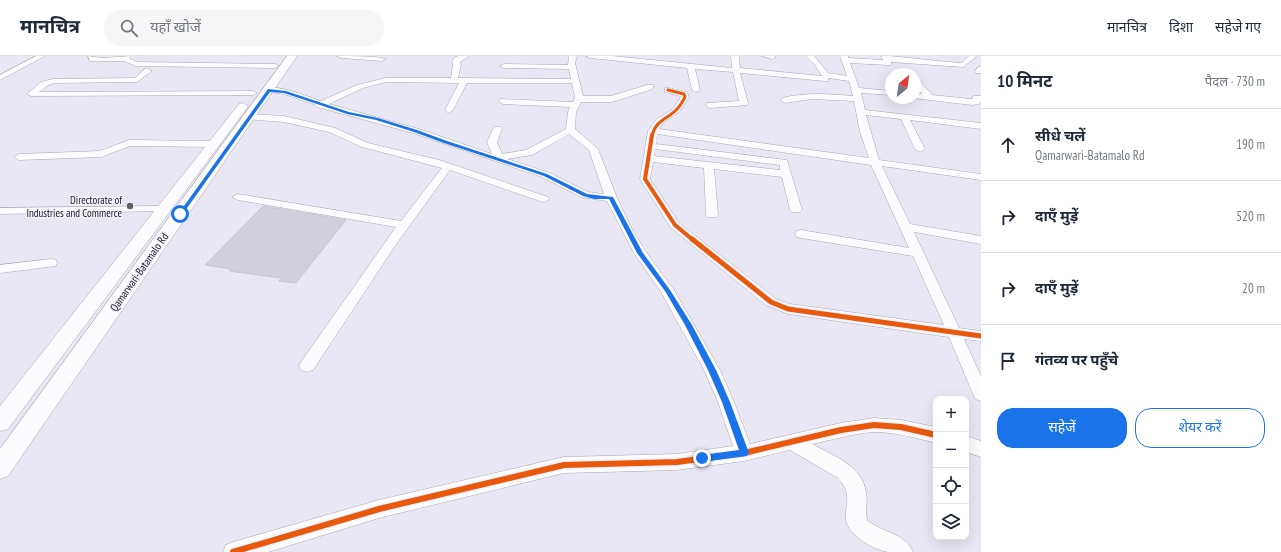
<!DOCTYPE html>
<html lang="hi">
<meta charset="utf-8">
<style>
body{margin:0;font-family:"PT Sans Narrow","Noto Sans Devanagari",sans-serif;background:#f6f6f7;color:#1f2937}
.controls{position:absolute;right:12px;bottom:12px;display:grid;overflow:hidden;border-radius:8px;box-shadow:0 4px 16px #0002}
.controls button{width:36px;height:36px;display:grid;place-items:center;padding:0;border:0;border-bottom:1px solid #e0e1e3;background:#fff;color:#1f2937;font:20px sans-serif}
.compass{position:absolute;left:885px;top:12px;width:36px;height:36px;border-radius:50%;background:#fff;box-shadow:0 4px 16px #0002;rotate:29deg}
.stop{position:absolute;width:12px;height:12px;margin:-9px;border:3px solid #1a73e8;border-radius:50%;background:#fff}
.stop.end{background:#1a73e8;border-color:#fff;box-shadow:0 1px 4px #0008}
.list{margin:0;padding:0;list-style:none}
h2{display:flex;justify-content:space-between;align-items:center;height:52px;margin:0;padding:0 16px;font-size:17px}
h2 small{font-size:13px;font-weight:400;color:#747a83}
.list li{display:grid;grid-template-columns:26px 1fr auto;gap:12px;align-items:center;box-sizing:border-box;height:72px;padding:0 16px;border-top:1px solid #e0e1e3}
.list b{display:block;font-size:15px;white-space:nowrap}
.list p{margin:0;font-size:13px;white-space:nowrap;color:#747a83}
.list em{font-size:13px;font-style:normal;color:#747a83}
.actions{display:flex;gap:8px;padding:12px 16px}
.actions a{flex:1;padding:9px 0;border:1px solid #1a73e8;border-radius:16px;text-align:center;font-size:14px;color:#1a73e8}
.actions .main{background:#1a73e8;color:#fff}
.icon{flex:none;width:22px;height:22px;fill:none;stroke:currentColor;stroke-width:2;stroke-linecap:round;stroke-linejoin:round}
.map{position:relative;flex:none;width:981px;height:496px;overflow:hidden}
header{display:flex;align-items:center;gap:24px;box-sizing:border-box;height:56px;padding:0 20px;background:#fff;border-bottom:1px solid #e0e1e3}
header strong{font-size:19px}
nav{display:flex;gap:22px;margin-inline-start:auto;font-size:14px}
.search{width:280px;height:36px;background:#f6f6f7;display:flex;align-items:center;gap:10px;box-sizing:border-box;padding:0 14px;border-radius:22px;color:#747a83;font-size:15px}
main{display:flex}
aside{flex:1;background:#fff}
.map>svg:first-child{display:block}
.building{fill:#d0cfdb;stroke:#c7c6cf}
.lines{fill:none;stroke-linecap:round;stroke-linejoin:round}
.minor-casing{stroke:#a9a8b2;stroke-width:1}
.major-casing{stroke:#a9a8b2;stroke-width:1}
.minor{fill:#fcfbfd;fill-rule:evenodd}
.major{fill:#fcfbfd;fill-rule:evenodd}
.cycleway-far3-casing{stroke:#f2f1fe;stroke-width:4.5}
.cycleway-far2-casing{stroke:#f2f1fe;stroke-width:6}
.cycleway-far1-casing{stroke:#f2f1fe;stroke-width:8}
.cycleway-casing{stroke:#f2f1fe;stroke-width:9}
.cycleway-far3{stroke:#e8590c;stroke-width:3}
.cycleway-far2{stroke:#e8590c;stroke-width:4}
.cycleway-far1{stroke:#e8590c;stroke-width:5}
.cycleway{stroke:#e8590c;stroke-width:6}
.route{fill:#1a73e8}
.poi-dot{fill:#61606a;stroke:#f2f1fe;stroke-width:1.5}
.labels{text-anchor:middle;stroke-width:3;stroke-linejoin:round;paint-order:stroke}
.poi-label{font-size:11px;fill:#191820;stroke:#f2f1fe;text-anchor:end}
.street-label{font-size:11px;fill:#191820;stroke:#f2f1fe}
</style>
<header>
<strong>मानचित्र</strong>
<div class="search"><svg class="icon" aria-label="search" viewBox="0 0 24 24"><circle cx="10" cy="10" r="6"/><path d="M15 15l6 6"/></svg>यहाँ खोजें</div>
<nav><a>मानचित्र</a><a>दिशा</a><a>सहेजे गए</a></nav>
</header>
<main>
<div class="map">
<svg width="981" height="496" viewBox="0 0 981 496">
<rect width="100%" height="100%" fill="#e8e7f3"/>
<polygon class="building" points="263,150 346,164 296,227 279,225 281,222 229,215 231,213 205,209"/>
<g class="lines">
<defs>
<g id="minor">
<polygon points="36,0 45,0 0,24 0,19"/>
<polygon points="88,0 102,2 131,0 129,2 137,6 275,8 279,10 275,12 136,10 124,5 90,5"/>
<path d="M337,0C348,0 378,0 386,3L382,5L341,2Z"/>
<path d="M459,0H469L460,6L461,9L458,22L571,23L569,13L504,12L500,10L504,8L568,9L569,0H577L575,7L583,40H611L647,29H653V33L612,46H581L576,56L575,73L598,93L617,142L632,173L646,196L674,234L720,314L734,346L750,388L841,367L874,362L901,364L936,371V387C916,382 895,376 874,376C854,377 832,384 812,388C833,400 862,409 866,436C868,445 865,455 867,464C882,477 905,476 913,496C906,496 896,496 888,496C873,493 848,480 846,463C845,445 853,438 838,422L790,394L744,405L677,414L564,417L379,462L268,496H223L226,489L233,486L379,444L564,401L677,398L733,390L718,346L704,314L661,236L634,197L607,145L581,141L542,121L413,77L317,51L316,49L284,38L268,36L264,34C273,26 309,41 321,45L357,29L386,22H451L453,9L452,6L455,1ZM386,26L459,27L445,54L449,57L453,54L467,27H572L575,42L573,46L500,43L499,45L503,48L570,51L568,56L566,73L526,94L502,98L497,86L502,73L500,71H494L487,86L492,98L419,73L329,48L363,32ZM569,78L589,94L604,138L588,136L550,117L507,103L532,99Z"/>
<path d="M586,0H612L732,12L731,0H739L740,12L822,20L815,9L806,0H814L828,17L847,20L840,0H848V2L883,4L881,0H889L959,7H961L969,0H977L963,11L891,6V9H888L850,7L859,32L891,35V39L861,37L865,54L981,67V73L910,64L925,93L920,96L915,93L901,63L866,59L879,104L981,118V124L882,110L910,168L981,180V188L914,176L959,272L981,275V285L964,283L981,320V345L975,343L973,338L949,281L788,258L766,249L671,172L640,123L648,75L657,63L673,53L681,41L680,40L665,36V32H668L687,36L689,41L679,56L663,67L659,73L869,102L860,76L854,45L812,43L785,47L781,44L782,42C806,36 829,38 853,40L849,25L828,22V25H825L740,17L748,47L747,49L710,52L707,51L706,49L707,47L739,45L733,16L695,13L700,34L696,36L692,34L687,12L590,2ZM657,78L871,109L909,192L801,174L797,175L795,178L797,181L801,182L913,200L944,269L790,248L776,243L679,167L650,123L653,106L704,112L706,159L708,161H716L718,159L714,113L782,121L790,154L792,156H800L802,154L787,104L656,88ZM655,93L780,109V114L654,100Z"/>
<polygon points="762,0 775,0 776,1 772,3"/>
<polygon points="978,11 981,11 981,17 976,17 975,15"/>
<polygon points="145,13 148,13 152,15 137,26 54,27 47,30 39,36 253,35 257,37 253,39 31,40 27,38 41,26 53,23 135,22"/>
<polygon points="915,23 918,23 932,39 972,43 973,40 981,40 981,46 979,48 972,49 913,42 915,42 915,38 922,38 915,30"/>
<polygon points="249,58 284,60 335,72 368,87 439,104 548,141 550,143 544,146 540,145 450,114 397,187 313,314 307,316 301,314 299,310 301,306 396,171 238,144 232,141 238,138 401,165 442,112 362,91 329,76 284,66 246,63 245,61"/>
<polygon points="129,84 213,85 218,88 213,91 130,90 101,101 19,104 14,101 19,98 100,95"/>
<polygon points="163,150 167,151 169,153 167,155 0,158 0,152"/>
<polygon points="51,203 56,204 57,207 56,210 0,217 0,209"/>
<polygon points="966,380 981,385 981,401 966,396"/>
</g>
<g id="major">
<polygon points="287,0 297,0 8,420 0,423 0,393"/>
<polygon points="243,47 248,50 247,52 8,373 0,375 0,350 239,48"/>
</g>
</defs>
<use href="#minor" class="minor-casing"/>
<use href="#major" class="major-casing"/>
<use href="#minor" class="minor"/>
<use href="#major" class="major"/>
<defs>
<path id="cycleway-far3" d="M652,80C655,65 666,64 676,54C680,51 682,46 685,41L684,38L668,34"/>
<polyline id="cycleway-far2" points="652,79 645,123 675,169 693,184"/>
<polyline id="cycleway-far1" points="692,183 771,246 788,253 981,280"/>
<polyline id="cycleway" points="233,496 379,453 564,409 677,406 744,397 841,374 874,369 901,371 936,379"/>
</defs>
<use href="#cycleway-far3" class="cycleway-far3-casing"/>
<use href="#cycleway-far2" class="cycleway-far2-casing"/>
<use href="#cycleway-far1" class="cycleway-far1-casing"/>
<use href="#cycleway" class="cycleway-casing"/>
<use href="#cycleway-far3" class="cycleway-far3"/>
<use href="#cycleway-far2" class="cycleway-far2"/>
<use href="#cycleway-far1" class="cycleway-far1"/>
<use href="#cycleway" class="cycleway"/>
</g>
<polygon class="route" points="268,33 286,35 349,56 378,62 417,74 447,85 547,118 587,138 613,141 643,197 670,234 692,269 716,314 730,346 749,397 747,400 702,406 699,405 697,402 699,400 702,399 739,394 722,346 708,314 685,269 665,235 637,197 609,143 594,143 583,140 544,120 444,87 414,76 376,64 347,58 284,37 270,36 182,159 179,159 179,157"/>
<circle class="poi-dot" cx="130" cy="150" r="4"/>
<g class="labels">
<g class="poi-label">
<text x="122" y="148">Directorate of<tspan x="122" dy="13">Industries and Commerce</tspan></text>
</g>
<g class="street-label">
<text transform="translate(139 216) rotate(-55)" y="4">Qamarwari-Batamalo Rd</text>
</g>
</g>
</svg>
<div class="controls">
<button>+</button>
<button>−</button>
<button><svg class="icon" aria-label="locate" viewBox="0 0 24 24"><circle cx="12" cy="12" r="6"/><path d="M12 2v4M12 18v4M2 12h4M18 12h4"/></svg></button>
<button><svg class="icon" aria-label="layers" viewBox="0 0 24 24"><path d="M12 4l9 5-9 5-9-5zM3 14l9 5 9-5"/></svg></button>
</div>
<svg class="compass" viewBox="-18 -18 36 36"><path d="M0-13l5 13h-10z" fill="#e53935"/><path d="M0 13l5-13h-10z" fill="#747a83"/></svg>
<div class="stop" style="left:180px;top:158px"></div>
<div class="stop end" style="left:702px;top:402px"></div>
</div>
<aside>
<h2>10 मिनट<small>पैदल · 730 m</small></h2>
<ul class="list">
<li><svg class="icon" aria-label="ahead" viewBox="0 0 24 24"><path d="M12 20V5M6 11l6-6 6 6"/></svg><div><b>सीधे चलें</b><p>Qamarwari-Batamalo Rd</p></div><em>190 m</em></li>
<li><svg class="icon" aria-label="right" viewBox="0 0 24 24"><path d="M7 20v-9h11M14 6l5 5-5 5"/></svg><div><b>दाएँ मुड़ें</b></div><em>520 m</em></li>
<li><svg class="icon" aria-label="right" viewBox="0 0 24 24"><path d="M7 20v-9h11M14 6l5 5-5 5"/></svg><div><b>दाएँ मुड़ें</b></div><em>20 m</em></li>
<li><svg class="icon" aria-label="arrive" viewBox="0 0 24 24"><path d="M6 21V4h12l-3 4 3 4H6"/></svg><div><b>गंतव्य पर पहुँचे</b></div></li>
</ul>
<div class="actions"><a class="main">सहेजें</a><a>शेयर करें</a></div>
</aside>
</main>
